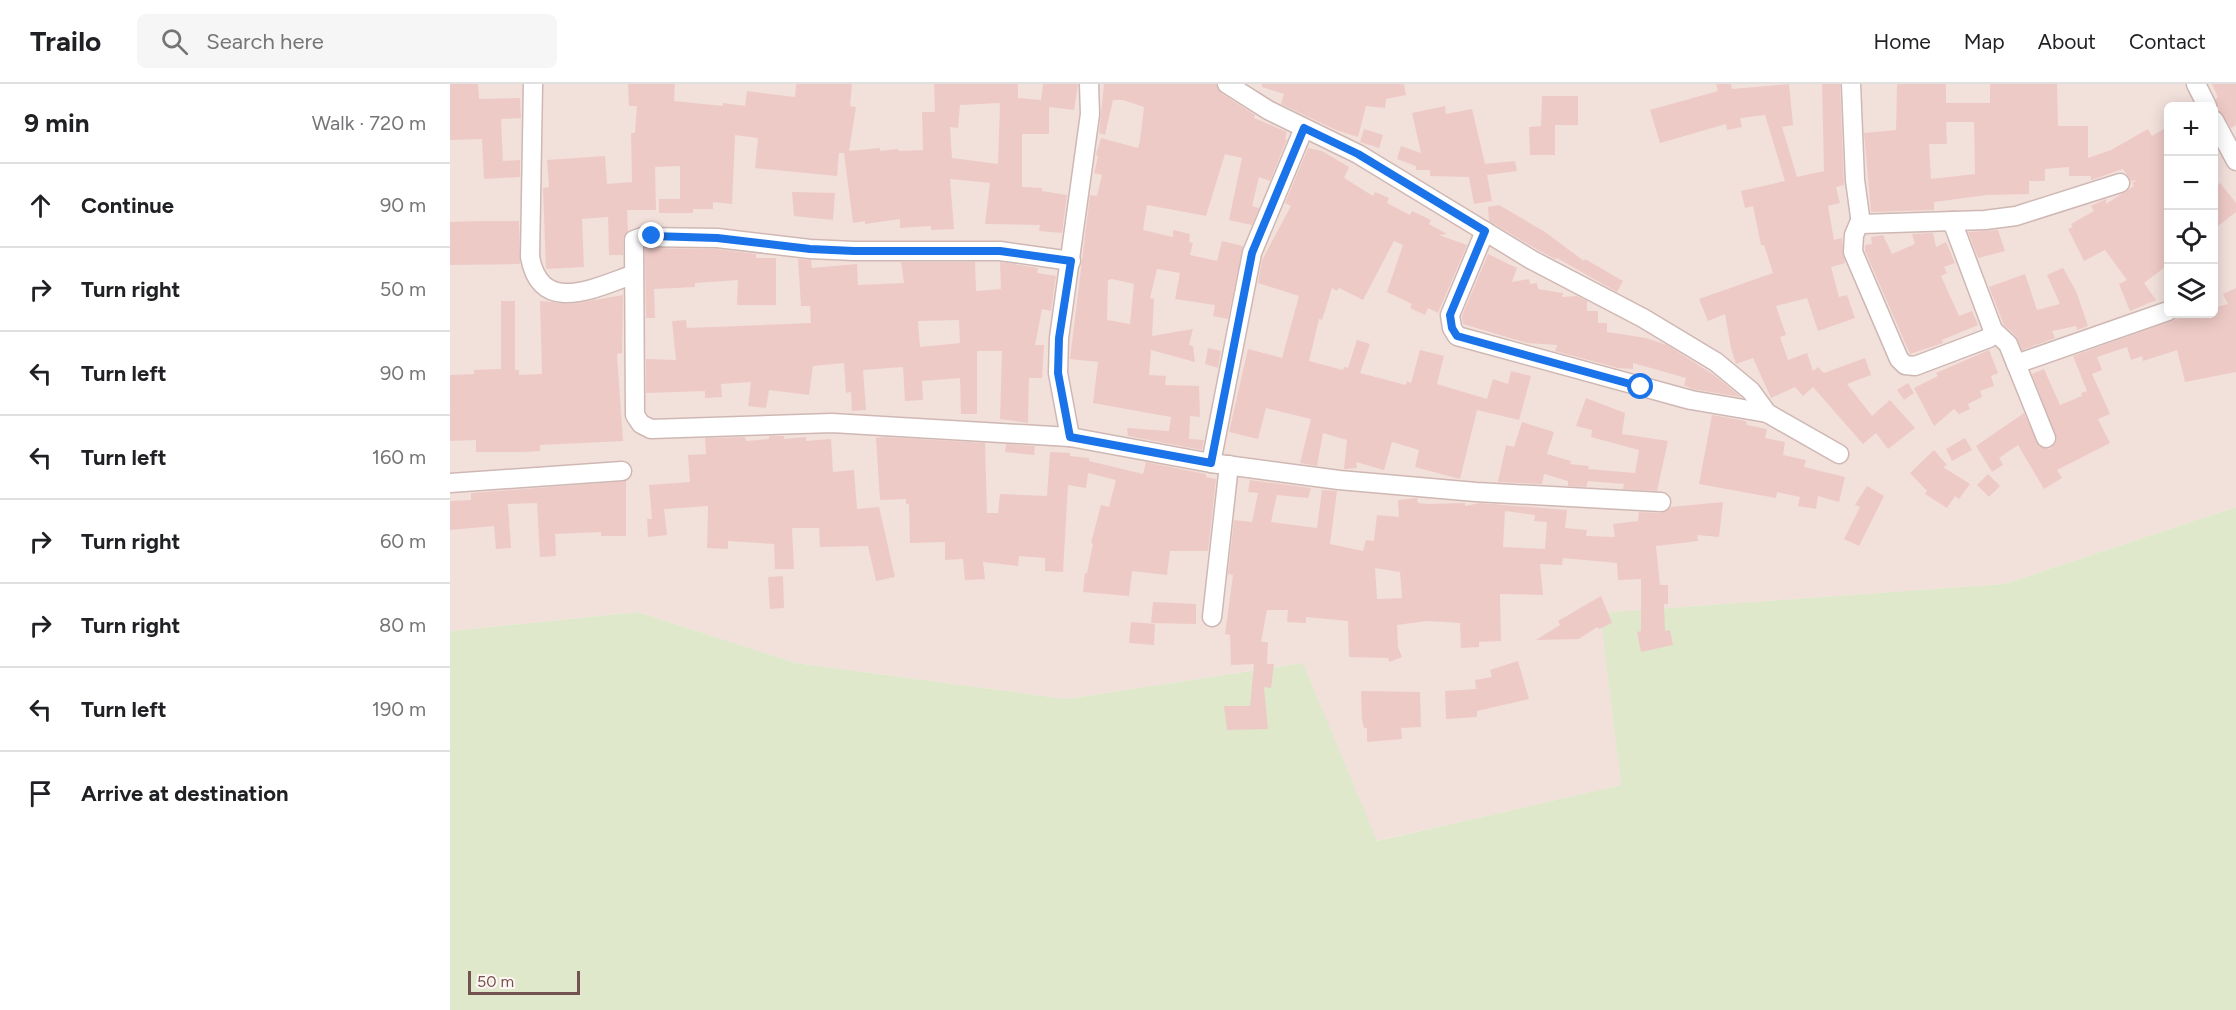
<!DOCTYPE html>
<meta charset="utf-8">
<style>
body{margin:0;font-family:Figtree,sans-serif;background:#f6f6f6;color:#202124}
.controls{position:absolute;right:18px;top:18px;display:grid;overflow:hidden;border-radius:9px;box-shadow:0 3px 15px #0003}
.controls button{width:54px;height:54px;display:grid;place-items:center;padding:0;border:0;border-bottom:2px solid #e0e0e0;background:#fff;color:#202124;font:30px sans-serif}
.scale{position:absolute;left:18px;bottom:15px;width:112px;box-sizing:border-box;padding-left:6px;border:3px solid #745250;border-top:0;font-size:16px;line-height:21px;white-space:nowrap;color:#745250;-webkit-text-stroke:4px #fef6f2;paint-order:stroke}
.stop{position:absolute;width:18px;height:18px;margin:-14px;border:4px solid #1a73e8;border-radius:50%;background:#fff}
.stop.end{background:#1a73e8;border-color:#fff;box-shadow:0 2px 6px #0008}
.list{margin:0;padding:0;list-style:none}
h2{display:flex;justify-content:space-between;align-items:center;height:78px;margin:0;padding:0 24px;font-size:26px}
h2 small{font-size:20px;font-weight:400;color:#757577}
.list li{display:grid;grid-template-columns:39px 1fr auto;gap:18px;align-items:center;box-sizing:border-box;height:84px;padding:0 24px;border-top:2px solid #e0e0e0}
.list b{display:block;font-size:22px;white-space:nowrap}
.list em{font-size:20px;font-style:normal;color:#757577}
.icon{flex:none;width:33px;height:33px;fill:none;stroke:currentColor;stroke-width:2;stroke-linecap:round;stroke-linejoin:round}
.map{position:relative;flex:none;width:1786px;height:926px;overflow:hidden}
header{display:flex;align-items:center;gap:36px;box-sizing:border-box;height:84px;padding:0 30px;background:#fff;border-bottom:2px solid #e0e0e0}
header strong{font-size:28px}
nav{display:flex;gap:33px;margin-inline-start:auto;font-size:21px}
.search{width:420px;height:54px;background:#f6f6f6;display:flex;align-items:center;gap:15px;box-sizing:border-box;padding:0 21px;border-radius:9px;color:#757577;font-size:22px}
main{display:flex}
aside{flex:1;background:#fff}
.map>svg:first-child{display:block}
.residential{fill:#f2e0db;fill-rule:evenodd}
.green{fill:#dfe8cb}
.building{fill:#eecac6;fill-rule:evenodd}
.lines{fill:none;stroke-linecap:round;stroke-linejoin:round}
.minor-casing{stroke:#cfb8b4;stroke-width:21}
.minor{stroke:#fff;stroke-width:18}
.route{stroke:#1a73e8;stroke-width:8}
</style>
<header>
<strong>Trailo</strong>
<div class="search"><svg class="icon" aria-label="search" viewBox="0 0 24 24"><circle cx="10" cy="10" r="6"/><path d="M15 15l6 6"/></svg>Search here</div>
<nav><a>Home</a><a>Map</a><a>About</a><a>Contact</a></nav>
</header>
<main>
<aside>
<h2>9 min<small>Walk · 720 m</small></h2>
<ul class="list">
<li><svg class="icon" aria-label="ahead" viewBox="0 0 24 24"><path d="M12 20V5M6 11l6-6 6 6"/></svg><div><b>Continue</b></div><em>90 m</em></li>
<li><svg class="icon" aria-label="right" viewBox="0 0 24 24"><path d="M7 20v-9h11M14 6l5 5-5 5"/></svg><div><b>Turn right</b></div><em>50 m</em></li>
<li><svg class="icon" aria-label="left" viewBox="0 0 24 24"><path d="M17 20v-9H6M10 6l-5 5 5 5"/></svg><div><b>Turn left</b></div><em>90 m</em></li>
<li><svg class="icon" aria-label="left" viewBox="0 0 24 24"><path d="M17 20v-9H6M10 6l-5 5 5 5"/></svg><div><b>Turn left</b></div><em>160 m</em></li>
<li><svg class="icon" aria-label="right" viewBox="0 0 24 24"><path d="M7 20v-9h11M14 6l5 5-5 5"/></svg><div><b>Turn right</b></div><em>60 m</em></li>
<li><svg class="icon" aria-label="right" viewBox="0 0 24 24"><path d="M7 20v-9h11M14 6l5 5-5 5"/></svg><div><b>Turn right</b></div><em>80 m</em></li>
<li><svg class="icon" aria-label="left" viewBox="0 0 24 24"><path d="M17 20v-9H6M10 6l-5 5 5 5"/></svg><div><b>Turn left</b></div><em>190 m</em></li>
<li><svg class="icon" aria-label="arrive" viewBox="0 0 24 24"><path d="M6 21V4h12l-3 4 3 4H6"/></svg><div><b>Arrive at destination</b></div></li>
</ul>
</aside>
<div class="map">
<svg width="1786" height="926" viewBox="0 0 1786 926">
<rect width="100%" height="100%" fill="#fbf0ec"/>
<path class="residential" d="M0,0H1786V423L1554,500L1151,529L1171,701L926,757L853,579L616,615L346,579L188,528L0,547ZM1718,22H1764V230H1718Z"/>
<polygon class="green" points="1786,423 1786,926 0,926 0,547 188,528 346,579 616,615 853,579 927,757 1171,701 1150,529 1554,500"/>
<g class="building">
<polygon points="0,0 28,0 29,15 70,14 71,34 51,35 53,77 70,76 70,93 34,95 32,55 0,56"/>
<path d="M178,0H225L224,17L273,22V19L295,22L297,7L345,13L346,0H402L400,22L406,23L399,67L430,64V67L448,65L449,67L473,66L472,28H485L484,0H568V14L591,16L593,0H628L624,26L599,23V50H572V103L592,104V107L617,111L612,149L589,147L590,141L535,140L540,99L500,95L504,145L481,146V142L450,144V135L415,140V137L403,139L394,69H389L387,92L305,84L308,54L285,51L282,120L263,118V125H243V129H209V115H230V82L205,83L206,126H177L178,147L173,155V171H159L158,133L132,135L134,183L96,185L93,104L99,103L97,76L155,72L157,100L182,98L181,49H185L187,22H179ZM550,19L548,80L502,74L500,43L508,44L510,21Z"/>
<path d="M654,0H766L771,9L805,31L804,34L837,48L835,55H837L820,97L809,93L802,122L809,124L802,141L779,136L792,74L775,70L756,132L697,121L693,146L723,153V146L740,150L739,158L743,159L740,171L767,177L772,157L793,162L778,235L763,232L765,221L725,215L730,189L707,185L700,214L704,215L702,252L743,245L739,261L743,262L745,278L701,266L699,291L716,292L715,301L749,302L750,333L740,332L739,355L754,356L752,366L678,352L677,344L719,347L721,333L643,319L648,278L620,275L640,111L647,112L652,91L644,89L648,73L646,70L651,54L688,64L690,57L694,23L673,16H663L655,51L649,49ZM662,195L684,200L680,240L657,236L658,196Z"/>
<polygon points="812,0 954,0 956,11 936,15 935,24 916,22 908,53 886,46 831,20 834,10 812,3"/>
<polygon points="1266,0 1281,0 1282,5 1339,0 1343,41 1332,43 1347,93 1374,87 1372,0 1390,0 1394,101 1386,103 1390,119 1378,122 1384,156 1392,154 1395,179 1381,183 1389,213 1397,211 1405,234 1368,247 1357,214 1326,222 1336,251 1330,253 1338,276 1357,269 1363,287 1368,283 1374,289 1415,274 1421,291 1397,300 1422,332 1440,316 1465,344 1438,365 1426,349 1413,360 1363,303 1353,312 1345,303 1321,314 1303,274 1286,280 1281,264 1275,230 1258,237 1249,215 1323,189 1314,161 1311,161 1303,122 1295,124 1291,107 1335,97 1315,31 1290,34 1292,43 1277,46 1276,40 1210,59 1200,26 1268,7"/>
<path d="M1447,0H1496V19H1540V0H1607L1608,42H1638V74L1661,66L1698,45L1702,52L1719,42V180L1694,199L1706,216L1680,227L1669,200L1677,196L1655,166L1634,177L1618,145L1623,143L1621,140L1644,127L1641,122L1656,115V120L1684,102L1682,99L1687,96L1681,97L1673,85L1641,96V92H1619V83L1595,85V97H1579V110L1537,111L1484,118V126L1421,128L1414,49L1446,46ZM1496,38H1524L1525,90L1481,95L1479,60H1497Z"/>
<polygon points="1762,0 1786,0 1786,41 1781,44 1767,25 1766,15 1768,13"/>
<polygon points="1092,12 1128,12 1128,41 1105,41 1105,71 1080,71 1079,43 1091,42"/>
<polygon points="995,22 996,30 1022,25 1035,80 1065,77 1067,87 1037,91 1042,117 1024,120 1019,93 980,92 980,86 966,86 966,82 947,75 951,62 971,69 962,29"/>
<polygon points="914,45 933,51 929,64 910,58"/>
<polygon points="858,64 872,67 899,83 894,94 923,112 925,108 939,114 937,119 960,131 962,127 981,136 979,140 997,150 989,151 1017,161 988,229 978,224 975,231 960,224 962,220 937,208 953,161 944,157 913,216 889,204 887,207 882,204 872,236 869,235 859,277 893,286 894,283 898,284 907,256 920,260 910,289 956,301 957,297 961,299 970,266 994,272 987,300 1037,315 1043,295 1058,300 1061,287 1081,292 1069,336 1027,326 1010,395 965,383 969,366 942,358 934,386 906,378 907,384 894,385 897,356 873,349 867,382 850,379 861,335 816,324 808,355 779,348 798,265 832,274 849,212 808,199 812,176 841,122 835,119"/>
<polygon points="1770,99 1786,119 1786,128 1764,145 1764,104"/>
<polygon points="342,108 385,109 383,136 344,132"/>
<polygon points="1049,121 1095,148 1134,177 1135,175 1173,197 1167,208 1107,174 1105,175 1088,166 1039,137 1038,123"/>
<polygon points="32,137 69,137 70,180 0,181 0,138"/>
<polygon points="1548,146 1555,167 1528,174 1518,148"/>
<polygon points="1483,149 1486,163 1496,158 1505,179 1494,183 1497,189 1491,192 1509,232 1522,227 1528,241 1492,256 1493,259 1460,270 1415,167 1415,161 1422,160 1421,153 1433,151 1442,170 1465,160 1462,150"/>
<polygon points="195,164 266,165 306,170 306,174 326,174 326,221 287,221 288,196 245,199 245,203 204,205 205,234 196,234"/>
<polygon points="1038,170 1067,184 1062,198 1079,195 1080,200 1087,199 1088,205 1113,209 1112,213 1127,212 1137,217 1137,227 1148,227 1148,239 1157,239 1157,248 1196,254 1217,261 1264,291 1291,313 1242,305 1234,301 1236,294 1183,279 1183,285 1168,284 1105,267 1107,261 1077,259 1013,240 1012,232"/>
<path d="M348,175L361,176L362,184L407,180L408,201L454,199L451,178H525L526,207L551,205L550,178L588,184L587,189L606,192L601,227L592,225L585,261H594L592,294H579L578,339L550,335L552,267H527V330H511L510,294L472,297L473,316L455,317L453,283L413,286L416,326L402,327L401,308L396,309L394,279L363,282L359,311L319,306L316,324L298,322L301,298L271,300L272,313L255,314V307L196,309V275L226,276L222,237L236,236L237,244L361,239L360,222H351ZM509,236L510,259L470,263L468,237Z"/>
<polygon points="1613,184 1626,207 1638,242 1627,246 1626,242 1602,247 1605,254 1572,266 1566,252 1554,241 1539,203 1575,190 1587,226 1610,220 1597,191"/>
<polygon points="1786,204 1786,288 1735,298 1727,266 1693,277 1692,272 1681,276 1677,263 1647,273 1652,286 1642,290 1660,330 1648,335 1660,359 1607,386 1612,394 1594,405 1568,361 1549,374 1553,381 1542,388 1526,362 1574,329 1589,362 1600,365 1607,356 1582,290 1594,285 1610,321 1632,312 1631,309 1637,307 1623,272 1726,235 1743,230 1764,230 1764,224 1778,220 1773,210"/>
<polygon points="173,211 172,269 167,270 173,357 90,361 90,367 74,368 26,368 26,356 0,357 0,291 24,290 24,286 51,285 51,217 65,217 65,286 69,286 69,291 92,290 90,217 122,220"/>
<polygon points="758,264 771,267 768,284 755,280"/>
<polygon points="1539,266 1548,289 1541,292 1544,302 1530,307 1532,313 1518,320 1520,325 1509,330 1504,325 1484,342 1464,304 1488,292 1486,289"/>
<polygon points="1458,299 1464,309 1454,316 1447,306"/>
<polygon points="1136,314 1175,329 1172,350 1218,357 1207,407 1173,405 1174,400 1138,397 1136,403 1118,402 1118,397 1094,390 1092,400 1048,398 1056,361 1064,363 1072,338 1104,348 1097,370 1121,377 1120,380 1139,382 1138,385 1185,389 1189,366 1141,353 1142,346 1126,342"/>
<polygon points="1262,331 1296,337 1297,341 1317,345 1315,354 1335,358 1333,371 1356,376 1354,383 1395,393 1389,418 1368,412 1366,425 1348,422 1350,413 1327,408 1326,414 1249,400"/>
<polygon points="319,352 334,352 334,355 356,353 356,357 381,355 383,388 404,386 407,425 429,423 445,493 426,497 418,462 370,463 369,444 342,444 344,485 325,485 324,460 278,457 278,465 257,464 258,422 214,425 217,451 198,453 197,435 202,435 199,401 240,398 238,371 256,370 255,354 295,353 296,357 319,355"/>
<polygon points="435,353 535,359 537,429 548,429 550,410 597,412 600,368 620,369 620,372 639,374 639,377 693,390 696,378 756,390 756,393 766,395 758,467 720,467 717,491 682,487 679,512 633,508 635,489 637,489 643,460 641,459 651,421 659,423 666,396 638,389 636,404 618,401 613,488 595,487 595,474 569,472 568,482 533,478 535,495 515,496 513,475 495,476 495,458 460,459 459,420 456,420 456,415 430,416 426,354"/>
<polygon points="1515,354 1522,366 1502,377 1496,365"/>
<polygon points="556,360 585,362 584,371 555,368"/>
<polygon points="1484,366 1497,381 1493,383 1520,400 1509,415 1505,412 1497,424 1475,410 1477,407 1460,389"/>
<polygon points="1538,390 1550,402 1539,413 1527,401"/>
<path d="M800,396L861,404L858,414L827,411L821,438L867,444L872,406L887,407L880,460L913,467L916,456L924,457L927,431L949,433L948,416L967,414L968,419L978,420L1015,419V422L1030,419L1117,426L1115,444L1137,446L1136,452L1165,453L1163,440L1188,437L1189,428L1211,429L1221,423L1273,418L1269,453L1247,451L1248,457L1206,462L1210,501H1218V520H1214L1215,547L1220,546L1223,561L1191,568L1187,548L1191,547V495L1168,496L1167,479L1113,474L1112,481L1090,480L1093,511L1050,510L1051,557L1029,558V563L1011,564L1010,539L977,537L947,541L948,563L952,573L939,578L938,574L899,573L898,537L856,533V539L837,538L838,526H817L811,558H818L817,580H824L821,604L814,603L818,645L777,646L774,622H800L804,580L781,581L780,551L775,550L783,491L778,490L784,436L802,438L808,409L798,408ZM1055,427L1085,431L1084,437L1097,438L1095,465L1053,463ZM925,484L950,488L952,514L927,515Z"/>
<polygon points="176,397 176,452 151,452 151,448 105,450 106,472 90,473 87,419 58,420 61,464 46,465 44,442 0,446 0,417 21,416 21,409"/>
<polygon points="1417,402 1434,412 1409,462 1394,455 1410,423 1405,421"/>
<polygon points="333,492 334,524 320,525 318,493"/>
<polygon points="1151,512 1162,539 1149,545 1147,543 1129,555 1086,556 1110,541 1108,537"/>
<polygon points="703,518 746,520 746,540 701,539"/>
<polygon points="681,538 705,540 704,561 679,559"/>
<polygon points="1068,577 1079,615 1027,627 1027,633 996,635 995,607 1026,605 1025,596 1042,593 1040,586"/>
<polygon points="911,607 970,608 971,643 951,644 952,655 917,658 917,644 914,644 912,636"/>
</g>
<g class="lines">
<defs>
<g id="minor">
<path d="M83,0L80,173C91,232 144,204 182,191"/>
<polyline points="777,0 818,26 908,70 1082,176 1193,234 1266,278 1301,307 1317,329 1389,370"/>
<polyline points="1401,0 1405,96 1411,140 1535,136 1566,132 1670,99"/>
<polyline points="1746,0 1757,22"/>
<polyline points="1764,36 1786,77"/>
<polyline points="1410,137 1404,151 1403,168 1449,275 1455,281 1465,282 1539,254 1543,246 1502,137"/>
<polyline points="1035,147 1000,231 1002,244 1007,252 1241,316 1317,329"/>
<polyline points="621,177 550,167 404,167 360,165 267,154 192,153 184,156 185,331 191,340 201,345 382,339 620,353 761,379 889,396 1026,408 1211,418"/>
<polyline points="1543,246 1558,260 1596,354"/>
<polyline points="1566,280 1718,227"/>
<polyline points="620,353 608,289 609,254 640,30 639,0"/>
<polyline points="761,379 802,169 854,44"/>
<polyline points="0,399 172,387"/>
<polyline points="762,533 779,381"/>
</g>
</defs>
<use href="#minor" class="minor-casing"/>
<use href="#minor" class="minor"/>
</g>
<g class="lines">
<polyline class="route" points="202,152 267,154 360,165 404,167 550,167 621,177 609,254 608,289 620,353 761,379 802,169 854,44 908,70 1035,147 1000,231 1002,244 1007,252 1191,303"/>
</g>
</svg>
<div class="controls">
<button>+</button>
<button>−</button>
<button><svg class="icon" aria-label="locate" viewBox="0 0 24 24"><circle cx="12" cy="12" r="6"/><path d="M12 2v4M12 18v4M2 12h4M18 12h4"/></svg></button>
<button><svg class="icon" aria-label="layers" viewBox="0 0 24 24"><path d="M12 4l9 5-9 5-9-5zM3 14l9 5 9-5"/></svg></button>
</div>
<div class="scale">50 m</div>
<div class="stop" style="left:1191px;top:303px"></div>
<div class="stop end" style="left:202px;top:152px"></div>
</div>
</main>
